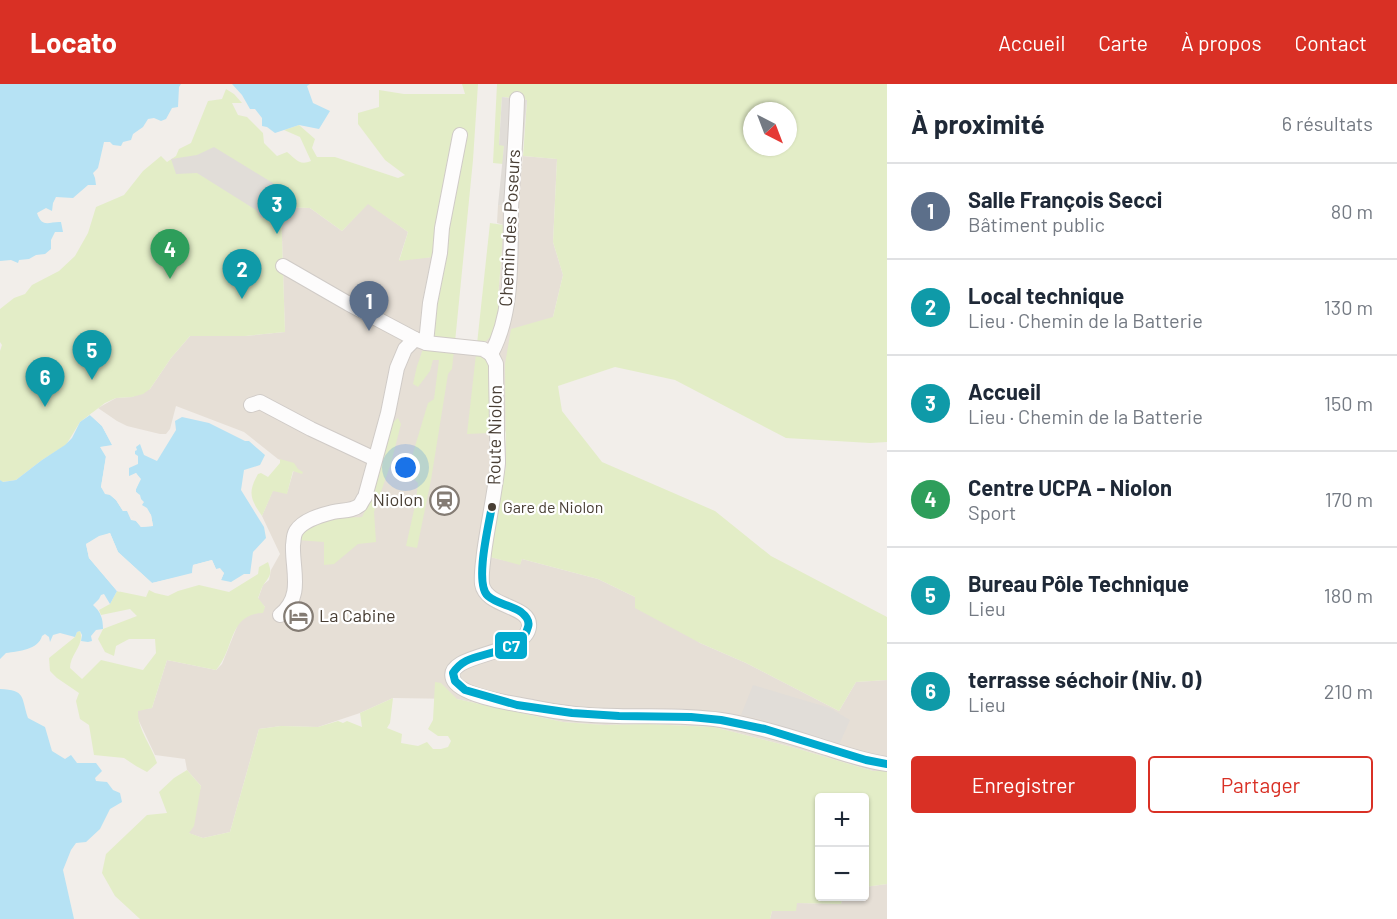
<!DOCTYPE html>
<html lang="fr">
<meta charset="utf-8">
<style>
body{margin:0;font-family:Barlow,sans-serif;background:#f2f2f3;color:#1f2937}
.controls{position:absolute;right:18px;bottom:18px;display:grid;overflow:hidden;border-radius:6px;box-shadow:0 2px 4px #0004}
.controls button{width:54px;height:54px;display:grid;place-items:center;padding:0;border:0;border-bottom:2px solid #e0e1e3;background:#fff;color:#1f2937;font:30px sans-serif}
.compass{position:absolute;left:743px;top:18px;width:54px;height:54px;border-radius:50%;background:#fff;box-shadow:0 2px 4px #0004;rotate:138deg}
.you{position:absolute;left:406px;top:384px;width:21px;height:21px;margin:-15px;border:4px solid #fff;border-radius:50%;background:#1a73e8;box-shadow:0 0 0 9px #1a73e833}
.badge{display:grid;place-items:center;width:39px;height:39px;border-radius:50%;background:#d93025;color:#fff;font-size:20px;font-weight:700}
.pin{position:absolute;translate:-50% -50px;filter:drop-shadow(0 2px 3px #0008)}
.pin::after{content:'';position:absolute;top:32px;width:21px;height:18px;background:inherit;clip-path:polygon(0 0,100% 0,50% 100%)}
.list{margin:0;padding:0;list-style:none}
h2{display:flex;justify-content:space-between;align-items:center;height:78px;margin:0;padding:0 24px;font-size:26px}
h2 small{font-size:20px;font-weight:400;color:#747a83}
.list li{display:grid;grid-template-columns:39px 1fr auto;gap:18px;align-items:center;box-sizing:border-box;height:96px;padding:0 24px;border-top:2px solid #e0e1e3}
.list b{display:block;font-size:22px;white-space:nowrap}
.list p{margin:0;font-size:20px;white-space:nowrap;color:#747a83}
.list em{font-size:20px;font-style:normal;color:#747a83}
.actions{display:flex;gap:12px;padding:18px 24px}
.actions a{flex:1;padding:14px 0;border:2px solid #d93025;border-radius:6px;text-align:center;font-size:21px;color:#d93025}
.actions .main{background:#d93025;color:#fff}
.map{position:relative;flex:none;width:887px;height:835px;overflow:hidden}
header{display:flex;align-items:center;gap:36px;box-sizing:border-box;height:84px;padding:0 30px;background:#d93025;color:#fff}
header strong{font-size:28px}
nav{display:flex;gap:33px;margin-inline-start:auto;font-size:21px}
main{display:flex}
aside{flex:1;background:#fff}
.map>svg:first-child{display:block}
.residential{fill:#e6dfd6}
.green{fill:#e3edc7;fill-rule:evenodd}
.parking{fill:#e1ddd8}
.water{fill:#b6e2f4}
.pier{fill:#f2eeea}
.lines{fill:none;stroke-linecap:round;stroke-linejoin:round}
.minor-casing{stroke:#d0cbc7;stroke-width:16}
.minor{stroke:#fdfcfc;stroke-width:14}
.bus-1-casing{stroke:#fff;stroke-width:12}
.bus-1{stroke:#00a9ce;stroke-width:8}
.bus-dot{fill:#483e34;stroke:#fff;stroke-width:2}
.labels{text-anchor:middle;stroke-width:4.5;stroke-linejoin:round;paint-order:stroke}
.bus-label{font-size:16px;fill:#483e34;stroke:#fff;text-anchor:start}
.street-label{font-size:18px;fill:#483e34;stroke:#fff}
.poi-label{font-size:18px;fill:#483e34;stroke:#fff;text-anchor:end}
.line-badge{stroke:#fff;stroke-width:2}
.badge-label{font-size:16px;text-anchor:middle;font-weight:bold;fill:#fff}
</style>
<header>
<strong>Locato</strong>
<nav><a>Accueil</a><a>Carte</a><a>À propos</a><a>Contact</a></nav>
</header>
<main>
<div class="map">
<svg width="887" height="835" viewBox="0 0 887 835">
<rect width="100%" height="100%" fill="#f2eeea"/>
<g class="residential">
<polygon points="523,72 557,75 553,158 563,191 553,233 505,349 506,382 490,473 520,480 522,475 598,495 635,513 700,559 746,579 839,627 856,598 887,596 887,687 873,687 792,663 714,643 647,640 605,641 563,638 457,615 393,614 360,629 318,643 281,642 259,645 230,748 203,754 188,749 201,702 187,686 185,675 155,671 138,635 138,626 152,624 167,576 216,586 222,580 238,540 245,533 265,523 258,515 263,501 269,496 271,486 280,470 262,432 273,406 287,409 295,382 278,375 244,348 176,322 170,345 166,350 160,350 127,342 117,337 98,324 116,314 132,313 150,305 171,274 190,252 245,252 285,248 281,123 310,124 342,147 368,119 408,148 399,176 443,172 431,255 477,260 501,229 498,214 504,141 497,139 498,121 518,123"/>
<polygon points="887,800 887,835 770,835 772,827 796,819 841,820 843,813 864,812 865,803"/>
</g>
<g class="green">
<path d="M462,0H478L473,76L455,258L431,255L443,172L399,177L408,148L368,120L342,147L310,124L281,123L285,248L245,252H190L171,274L150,305L143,310L132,313L116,314L105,319L80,338L66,361L42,376L16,396L2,398L0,396V267L2,261L0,258V225L14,214L25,210L32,201L59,187L75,172L88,149L96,123L124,111L143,87L161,72L167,78L176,72L179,65L191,59L208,17L222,15L226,5L234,10L242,19H232L238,31L247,33L263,49L264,59L277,72L287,68C296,75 299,82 311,77L300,53L284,46L299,41L315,55L312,64L317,73H335L398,94L405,91L385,76L358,40V29L379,23V6L404,10H465Z"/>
<path d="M497,0H887V358L870,359L786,354L675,296L615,283L558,302L562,327L602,378L715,427L771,472L887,533V596L856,598L839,627L746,579L700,559L635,524V513L598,495L522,475L520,481L490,473L506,382L505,280L511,245L553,233L563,191L553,158L557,75L523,72L527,16L502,13L499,60L504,61L503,80L493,79ZM752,27H788V63H752Z"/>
<polygon points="490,139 504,141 498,214 501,229 495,248 483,260 477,260"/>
<polygon points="424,262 454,266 452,285 448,290 431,396 417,464 406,462 416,417 418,399 407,389 428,319 434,315 439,276 433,276 430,287 418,303 413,300 417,282"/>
<polygon points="476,270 488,277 490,349 467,350"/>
<path d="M398,334L401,340L391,379L374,428L376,458L358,460L334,480L324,481V458L297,456C300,452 302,447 306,444C318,432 346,434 362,433L366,425L379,387L391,340Z"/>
<path d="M280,375L294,379L298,385L303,388L302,390L293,387L287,410L273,407L262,432C251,416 247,409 258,390L261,389L268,393L280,379Z"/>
<path d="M268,478C272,489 271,491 264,500C261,504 260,510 258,514L265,523L263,529C228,530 235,565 216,586L167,576L152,624L138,627C137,645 152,662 157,679L147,688L136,682L124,674L94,671L89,641L80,635L76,617L79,609L57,594L50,587L49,574L75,553L77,548L80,547C85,561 70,570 70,584L82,595L101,576L143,586L156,569L155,555H129L116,562L114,572L105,568L98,555L103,545L137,532L130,525L101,531L99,526L110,520L117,507L146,513L149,506L155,509L168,512L178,507L199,501L229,508L258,490L259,483Z"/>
<polygon points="435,598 441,599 457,615 563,638 605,641 647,640 714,643 792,663 873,687 887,687 887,800 865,803 864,714 820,714 820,812 843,813 841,820 797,819 796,827 772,827 770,835 140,835 115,812 102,789 106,770 147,731 167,729 159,708 174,694 187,686 201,702 194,742 189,749 203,754 230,748 259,645 281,642 318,643 338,637 343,639 347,637 362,643 360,629 393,614 390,639 387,644 402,650 401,659 418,662 427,658 433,665 441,665 448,663 451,657 448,652 438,652 428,645 433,636"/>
</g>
<g class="parking">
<polygon points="502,13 527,16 518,123 498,121 504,62 499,61"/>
<polygon points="214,63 273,99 278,107 279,127 261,134 256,126 197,89 176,90 171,75 197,71"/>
<polygon points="753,601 830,624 850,636 839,661 759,635 741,631"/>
</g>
<g class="water">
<path d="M0,0H181L179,3L178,23L172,24L166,35L161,37L154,34L148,35L143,43L133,50L131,56L123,58L121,62L113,61L110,58H104L98,84L93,89L95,94L96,101H88L73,114L56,113L53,119L52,127L46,124L37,129C42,145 50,137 61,138L63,148H55L51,156V165L45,170L36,171L29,175L19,176L18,179L11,176L0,177Z"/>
<polygon points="232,0 310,0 307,2 313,19 330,27 319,45 299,41 275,49 267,43 262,42 262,34 255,25 250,25 242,11"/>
<path d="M90,331L102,342L113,362L101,363L106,372L101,403L116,416L123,427L127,426L141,443L153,442L151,431L141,421V415L136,408V405L140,395L136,389L129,393V384L138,380V372L135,370V367L137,366L136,363L140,360L144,371L157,377L176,346L175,337L182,333L209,339L245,357H249L265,371L260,381L244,386L241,406L264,443L266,454L253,468L250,490H244L231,498L221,496L224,489L216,485L212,476L193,481L192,489L152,499L118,468L110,449L86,460L89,474L117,507L110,520L104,510L101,511L99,515L93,521C101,528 103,535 103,545L96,546L91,552L92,557L88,558L81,557L82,551L80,547L77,548L75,553L60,549L53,551L50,558L49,553L45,550L42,552C38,566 19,567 6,569L0,575V396L3,398L16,396L42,376L65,361L72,354L80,338Z"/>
<path d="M0,605C26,606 21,613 28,634L45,643L52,667L65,675L71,671L77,679H96L102,687L95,694L96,697L107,698L113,706L120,709L122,718L110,725L100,745L86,758L76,759L71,766L63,786L74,835H0Z"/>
</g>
<g class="pier">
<polygon points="92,329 104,340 115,361 114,364 105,365 109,372 104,403 107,407 111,408 118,414 125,424 129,425 133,433 138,434 143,440 150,440 148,432 145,427 139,423 140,418 137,413 133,409 133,404 137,396 135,393 130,396 127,395 127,382 129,384 129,392 136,389 141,395 136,405 136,408 140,411 141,415 144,418 142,421 147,424 151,431 153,442 141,443 136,437 131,436 127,427 123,427 116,416 110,411 105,410 101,403 106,373 100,363 112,361 102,342 90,331"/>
<polygon points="110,449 118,468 152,499 192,490 193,481 212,476 216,485 220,484 224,489 221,496 219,498 221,490 219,488 214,487 210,480 196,484 195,490 193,492 151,502 116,470 108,453 100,455 89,462 92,473 120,508 117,507 89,474 86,460 99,452"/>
</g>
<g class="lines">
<defs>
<g id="minor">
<polyline points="283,182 349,220 415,255 426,259 483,265 491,270"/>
<polyline points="426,259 430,219 440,169 442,144 460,51"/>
<path d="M491,270L496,280C496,302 497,325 497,348C497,358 498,369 498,379C495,409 488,439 484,469C483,479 481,490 482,500C486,524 532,521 529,543C525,572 444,569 453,595C459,612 515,620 532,623C560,629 588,632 617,632C652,633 686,631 721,636C754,641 786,651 817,661C840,668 863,677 887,680"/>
<path d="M491,270C514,228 510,172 511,125C513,88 516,52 517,15"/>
<polyline points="251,321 260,318 311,345 375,375"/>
<path d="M280,531C304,512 292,486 293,461C294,456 293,452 296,447C303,436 321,431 333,428C342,426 353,427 360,421C362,418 363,415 365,413L388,329L397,284L405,265L415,255"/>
</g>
</defs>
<use href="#minor" class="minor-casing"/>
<use href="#minor" class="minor"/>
<defs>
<path id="bus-1" d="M492,422C489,440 474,500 488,512C497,520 511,521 521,528C526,532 530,537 528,543C523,567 484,568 466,577C460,580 457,583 453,589L455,597L465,606L517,621L572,629L619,632L691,633L721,636L765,645L866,676L887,680"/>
</defs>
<use href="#bus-1" class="bus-1-casing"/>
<use href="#bus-1" class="bus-1"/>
</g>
<defs>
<symbol id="station-ring" viewBox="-11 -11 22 22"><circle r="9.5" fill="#fff" stroke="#847c74" stroke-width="1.5"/><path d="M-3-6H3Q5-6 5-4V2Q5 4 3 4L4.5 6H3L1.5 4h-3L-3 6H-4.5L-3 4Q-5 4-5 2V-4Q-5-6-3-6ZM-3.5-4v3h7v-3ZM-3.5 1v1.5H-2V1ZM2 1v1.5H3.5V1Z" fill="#847c74"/></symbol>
<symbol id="hotel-ring" viewBox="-11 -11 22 22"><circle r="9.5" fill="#fff" stroke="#847c74" stroke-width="1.5"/><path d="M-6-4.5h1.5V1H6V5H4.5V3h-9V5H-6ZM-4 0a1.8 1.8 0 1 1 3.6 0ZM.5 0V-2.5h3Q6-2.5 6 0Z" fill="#847c74"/></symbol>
</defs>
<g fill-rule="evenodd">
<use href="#station-ring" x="428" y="400" width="33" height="33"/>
<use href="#hotel-ring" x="282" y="516" width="33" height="33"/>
</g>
<circle class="bus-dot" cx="492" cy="423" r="5"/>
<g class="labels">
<g class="bus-label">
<text x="503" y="429">Gare de Niolon</text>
</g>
<g class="street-label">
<text transform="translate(510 144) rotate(-87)" y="6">Chemin des Poseurs</text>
<text transform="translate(495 351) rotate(-89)" y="6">Route Niolon</text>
</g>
<g class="poi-label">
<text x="423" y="422">Niolon</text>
<text x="319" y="538" text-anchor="start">La Cabine</text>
</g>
</g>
<rect class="line-badge" x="494" y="547" width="34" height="29" rx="6" fill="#00a9ce"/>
<g class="badge-label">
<text x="511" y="568">C7</text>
</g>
</svg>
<div class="controls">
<button>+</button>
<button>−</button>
</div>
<svg class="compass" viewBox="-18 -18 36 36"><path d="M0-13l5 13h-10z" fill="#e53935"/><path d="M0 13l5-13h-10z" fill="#747a83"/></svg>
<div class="you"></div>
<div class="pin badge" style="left:369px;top:247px;background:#5c6f8a">1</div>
<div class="pin badge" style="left:242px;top:215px;background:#0f9aa8">2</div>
<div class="pin badge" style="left:277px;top:150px;background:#0f9aa8">3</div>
<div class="pin badge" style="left:170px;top:195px;background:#2e9e5b">4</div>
<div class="pin badge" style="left:92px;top:296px;background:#0f9aa8">5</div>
<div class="pin badge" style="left:45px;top:323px;background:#0f9aa8">6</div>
</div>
<aside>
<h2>À proximité<small>6 résultats</small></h2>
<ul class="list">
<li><span class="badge" style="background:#5c6f8a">1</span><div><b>Salle François Secci</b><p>Bâtiment public</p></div><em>80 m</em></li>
<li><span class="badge" style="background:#0f9aa8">2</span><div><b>Local technique</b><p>Lieu · Chemin de la Batterie</p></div><em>130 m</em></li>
<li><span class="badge" style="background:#0f9aa8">3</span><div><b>Accueil</b><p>Lieu · Chemin de la Batterie</p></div><em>150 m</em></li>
<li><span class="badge" style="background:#2e9e5b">4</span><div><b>Centre UCPA - Niolon</b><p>Sport</p></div><em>170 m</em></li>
<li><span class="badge" style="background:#0f9aa8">5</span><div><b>Bureau Pôle Technique</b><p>Lieu</p></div><em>180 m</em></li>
<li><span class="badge" style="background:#0f9aa8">6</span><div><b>terrasse séchoir (Niv. 0)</b><p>Lieu</p></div><em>210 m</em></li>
</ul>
<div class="actions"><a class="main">Enregistrer</a><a>Partager</a></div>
</aside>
</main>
